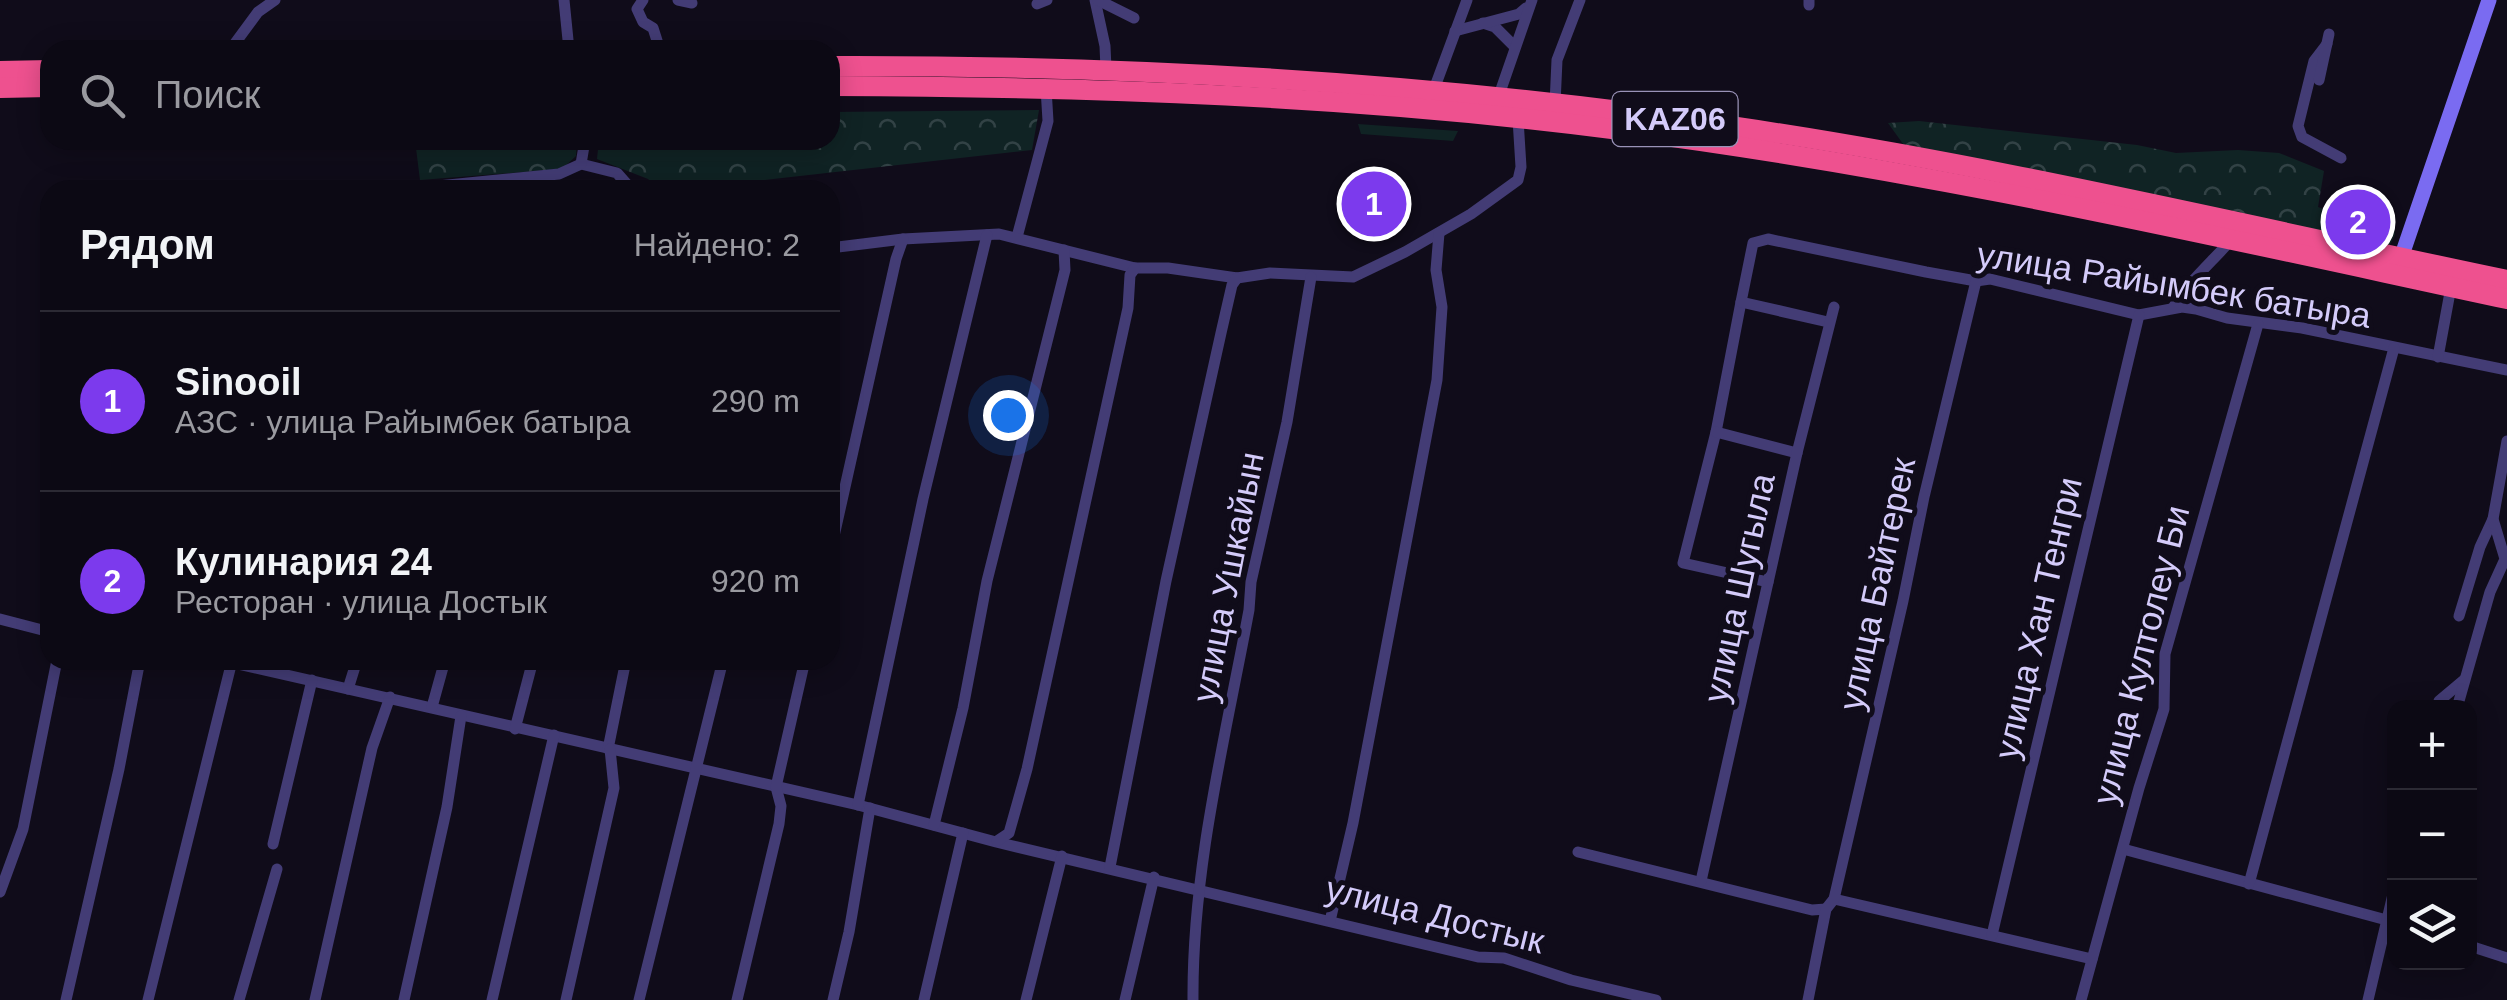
<!DOCTYPE html>
<html lang="ru">
<meta charset="utf-8">
<style>
body{margin:0;font-family:Helvetica,sans-serif;background:#1a1722;color:#f1f3f6}
.controls{position:absolute;right:30px;bottom:30px;display:grid;overflow:hidden;border-radius:20px;box-shadow:0 5px 25px #0003}
.controls button{width:90px;height:90px;display:grid;place-items:center;padding:0;border:0;border-bottom:2px solid #2c2a34;background:#0c0914;color:#f1f3f6;font:50px sans-serif}
.you{position:absolute;left:1008px;top:415px;width:35px;height:35px;margin:-25px;border:8px solid #fff;border-radius:50%;background:#1a73e8;box-shadow:0 0 0 15px #1a73e833}
.badge{display:grid;place-items:center;width:65px;height:65px;border-radius:50%;background:#7c3aed;color:#fff;font-size:32px;font-weight:700}
.pin{position:absolute;translate:-50% -50%;border:5px solid #fff;box-shadow:0 2px 10px #0006}
.list{margin:0;padding:0;list-style:none}
h2{display:flex;justify-content:space-between;align-items:center;height:130px;margin:0;padding:0 40px;font-size:42px}
h2 small{font-size:32px;font-weight:400;color:#9a9aa0}
.list li{display:grid;grid-template-columns:65px 1fr auto;gap:30px;align-items:center;box-sizing:border-box;height:180px;padding:0 40px;border-top:2px solid #2c2a34}
.list b{display:block;font-size:38px;white-space:nowrap}
.list p{margin:0;font-size:32px;white-space:nowrap;color:#9a9aa0}
.list em{font-size:32px;font-style:normal;color:#9a9aa0}
.icon{flex:none;width:55px;height:55px;fill:none;stroke:currentColor;stroke-width:2;stroke-linecap:round;stroke-linejoin:round}
.map{position:relative;flex:none;width:2507px;height:1000px;overflow:hidden}
.search{position:absolute;background:#0c0914;box-shadow:0 5px 25px #0003;left:40px;top:40px;width:800px;height:110px;display:flex;align-items:center;gap:25px;box-sizing:border-box;padding:0 35px;border-radius:30px;color:#9a9aa0;font-size:38px}
.panel{position:absolute;background:#0c0914;box-shadow:0 5px 25px #0003;left:40px;top:180px;width:800px;height:490px;border-radius:30px}
.map>svg:first-child{display:block}
.grass{fill:#102324}
.forest{fill:url(#forest-crowns)}
.lines{fill:none;stroke-linecap:round;stroke-linejoin:round}
.street{stroke:#433c75;stroke-width:11}
.secondary{stroke:#7a6bf1;stroke-width:15}
.highway{stroke:#ee518f;stroke-width:20}
.labels{text-anchor:middle;stroke-width:10;stroke-linejoin:round;paint-order:stroke}
.shield{fill:#100c1a;stroke:#9992b7;stroke-width:2.5}
.shield-label{font-size:32px;font-weight:bold;fill:#d4cbfa}
.street-label{font-size:35px;fill:#d4cbfa;stroke:#100c1a}
</style>
<div class="map">
<svg width="2507" height="1000" viewBox="0 0 2507 1000">
<defs>
<pattern id="forest-crowns" width="20" height="18" patternUnits="userSpaceOnUse" patternTransform="scale(2.5)"><rect width="20" height="18" fill="#102324"/><path d="M2 6a3 3 0 1 1 6 0M12 15a3 3 0 1 1 6 0" fill="none" stroke="#324245"/></pattern>
</defs>
<rect width="100%" height="100%" fill="#100c1a"/>
<polygon class="grass" points="1358,124 1458,131 1453,141 1361,134"/>
<g class="forest">
<polygon points="1039,110 1032,150 675,190 661,190 648,179 597,159 599,140 830,140 830,112"/>
<polygon points="1919,121 2137,145 2176,153 2238,150 2279,153 2324,171 2318,207 2374,228 2378,220 2394,223 2395,235 2390,245 2372,249 1906,148 1888,123"/>
<path d="M537,140H577L576,156L562,169L420,180L416,148C441,148 521,153 537,140Z"/>
</g>
<g class="lines">
<g class="street">
<polyline points="564,0 569,50"/>
<polyline points="643,0 637,9 643,22 653,28 660,50"/>
<polyline points="678,0 692,3"/>
<polyline points="1095,0 1105,46 1106,69"/>
<polyline points="1098,0 1134,18"/>
<polyline points="1037,4 1047,0"/>
<polyline points="1809,5 1809,0"/>
<polyline points="1483,23 1495,27 1515,47"/>
<polyline points="1455,31 1519,14 1526,8"/>
<polyline points="2327,44 2314,61 2298,126 2302,137 2341,158"/>
<polyline points="230,50 258,12 275,0"/>
<polyline points="2319,80 2329,34"/>
<polyline points="1433,92 1467,0"/>
<polyline points="1498,98 1532,0"/>
<polyline points="1555,104 1557,60 1580,0"/>
<polyline points="581,164 617,173 632,190"/>
<polyline points="398,190 559,174 581,164 585,140"/>
<polyline points="1017,237 1048,121 1046,88"/>
<polyline points="830,248 903,239 999,234 1135,268 1168,268 1237,278 1270,273 1353,277 1405,252 1471,214 1518,180 1521,167 1518,119"/>
<polyline points="1741,302 1716,432 1683,563 1768,582"/>
<path d="M2173,308C2188,282 2211,263 2231,240"/>
<polyline points="1828,322 1741,302 1753,243 1768,239 1926,272 1976,281 1990,279 2139,315 2182,307 2196,309 2227,318 2302,328 2507,370"/>
<polyline points="2438,357 2451,287"/>
<polyline points="1716,432 1797,453"/>
<polyline points="830,554 896,259 903,239"/>
<polyline points="2459,616 2480,547 2493,519"/>
<polyline points="0,619 50,632"/>
<polyline points="47,632 46,609 50,593"/>
<polyline points="163,660 189,664 207,660"/>
<polyline points="220,660 858,805 996,842 1478,957 1504,958 1571,980 1656,1000"/>
<polyline points="348,689 357,660"/>
<polyline points="432,707 445,660"/>
<polyline points="2437,708 2439,701 2464,680"/>
<polyline points="2457,708 2490,592 2505,559 2493,519 2507,441"/>
<polyline points="515,729 533,660"/>
<polyline points="608,749 626,660"/>
<polyline points="858,805 923,499 987,235"/>
<polyline points="934,825 963,708 987,581 1065,270 1064,250"/>
<polyline points="997,841 1009,833 1027,769 1128,308 1130,275 1135,268"/>
<polyline points="273,844 312,680"/>
<polyline points="2123,849 2394,922"/>
<polyline points="1578,852 1812,910 1826,909"/>
<polyline points="1110,867 1166,581 1221,333 1232,285 1237,278"/>
<polyline points="1701,881 1797,453 1834,307"/>
<polyline points="2249,884 2394,348"/>
<polyline points="0,892 23,829 57,660"/>
<polyline points="1834,899 2092,959"/>
<polyline points="1330,921 1353,823 1437,380 1442,307 1436,270 1439,233"/>
<polyline points="1992,935 2139,315"/>
<polyline points="2470,946 2507,958"/>
<polyline points="66,1000 119,769 140,660"/>
<polyline points="148,1000 232,661"/>
<polyline points="239,1000 277,869"/>
<polyline points="315,1000 372,748 390,697"/>
<polyline points="404,1000 447,807 461,716"/>
<polyline points="492,1000 554,735"/>
<polyline points="566,1000 614,788 610,749"/>
<polyline points="639,1000 723,660"/>
<polyline points="737,1000 779,824 781,806 776,787 805,660"/>
<polyline points="833,1000 849,932 870,808"/>
<polyline points="924,1000 963,833"/>
<polyline points="1026,1000 1062,856"/>
<polyline points="1125,1000 1154,877"/>
<path d="M1193,1000C1192,869 1225,739 1249,610L1251,582L1287,422L1311,277"/>
<polyline points="1808,1000 1826,909 1834,899 1903,601 1924,497 1976,281"/>
<polyline points="2081,1000 2139,788 2164,709 2165,654 2258,324"/>
<polyline points="2368,1000 2394,890"/>
</g>
<polyline class="secondary" points="2401,258 2489,0"/>
<g class="highway">
<path d="M830,66C1131,65 1432,82 1730,126C1992,164 2248,226 2507,280"/>
<polyline points="0,71 50,70"/>
<path d="M830,86C1094,87 1359,96 1620,130C1919,168 2213,236 2507,299"/>
<polyline points="0,88 50,87"/>
</g>
</g>
<g class="labels">
<rect class="shield" x="1612.5" y="92" width="125" height="54" rx="8"/>
<g class="shield-label">
<text x="1675" y="130">KАZ06</text>
</g>
<g class="street-label">
<text transform="translate(2174 285) rotate(9)" y="12">улица Райымбек батыра</text>
<text transform="translate(1228 577) rotate(-79)" y="12">улица Ушкайын</text>
<text transform="translate(1877 584) rotate(-78)" y="12">улица Байтерек</text>
<text transform="translate(1739 588) rotate(-78)" y="12">улица Шугыла</text>
<text transform="translate(2038 618) rotate(-77)" y="12">улица Хан Тенгри</text>
<text transform="translate(2141 655) rotate(-76)" y="12">улица Култолеу Би</text>
<text transform="translate(1435 915) rotate(14)" y="12">улица Достык</text>
</g>
</g>
</svg>
<div class="controls">
<button>+</button>
<button>−</button>
<button><svg class="icon" aria-label="layers" viewBox="0 0 24 24"><path d="M12 4l9 5-9 5-9-5zM3 14l9 5 9-5"/></svg></button>
</div>
<div class="you"></div>
<div class="pin badge" style="left:1374px;top:204px">1</div>
<div class="pin badge" style="left:2358px;top:222px">2</div>
<div class="search"><svg class="icon" aria-label="search" viewBox="0 0 24 24"><circle cx="10" cy="10" r="6"/><path d="M15 15l6 6"/></svg>Поиск</div>
<section class="panel">
<h2>Рядом<small>Найдено: 2</small></h2>
<ul class="list">
<li><span class="badge">1</span><div><b>Sinooil</b><p>АЗС · улица Райымбек батыра</p></div><em>290 m</em></li>
<li><span class="badge">2</span><div><b>Кулинария 24</b><p>Ресторан · улица Достык</p></div><em>920 m</em></li>
</ul>
</section>
</div>
